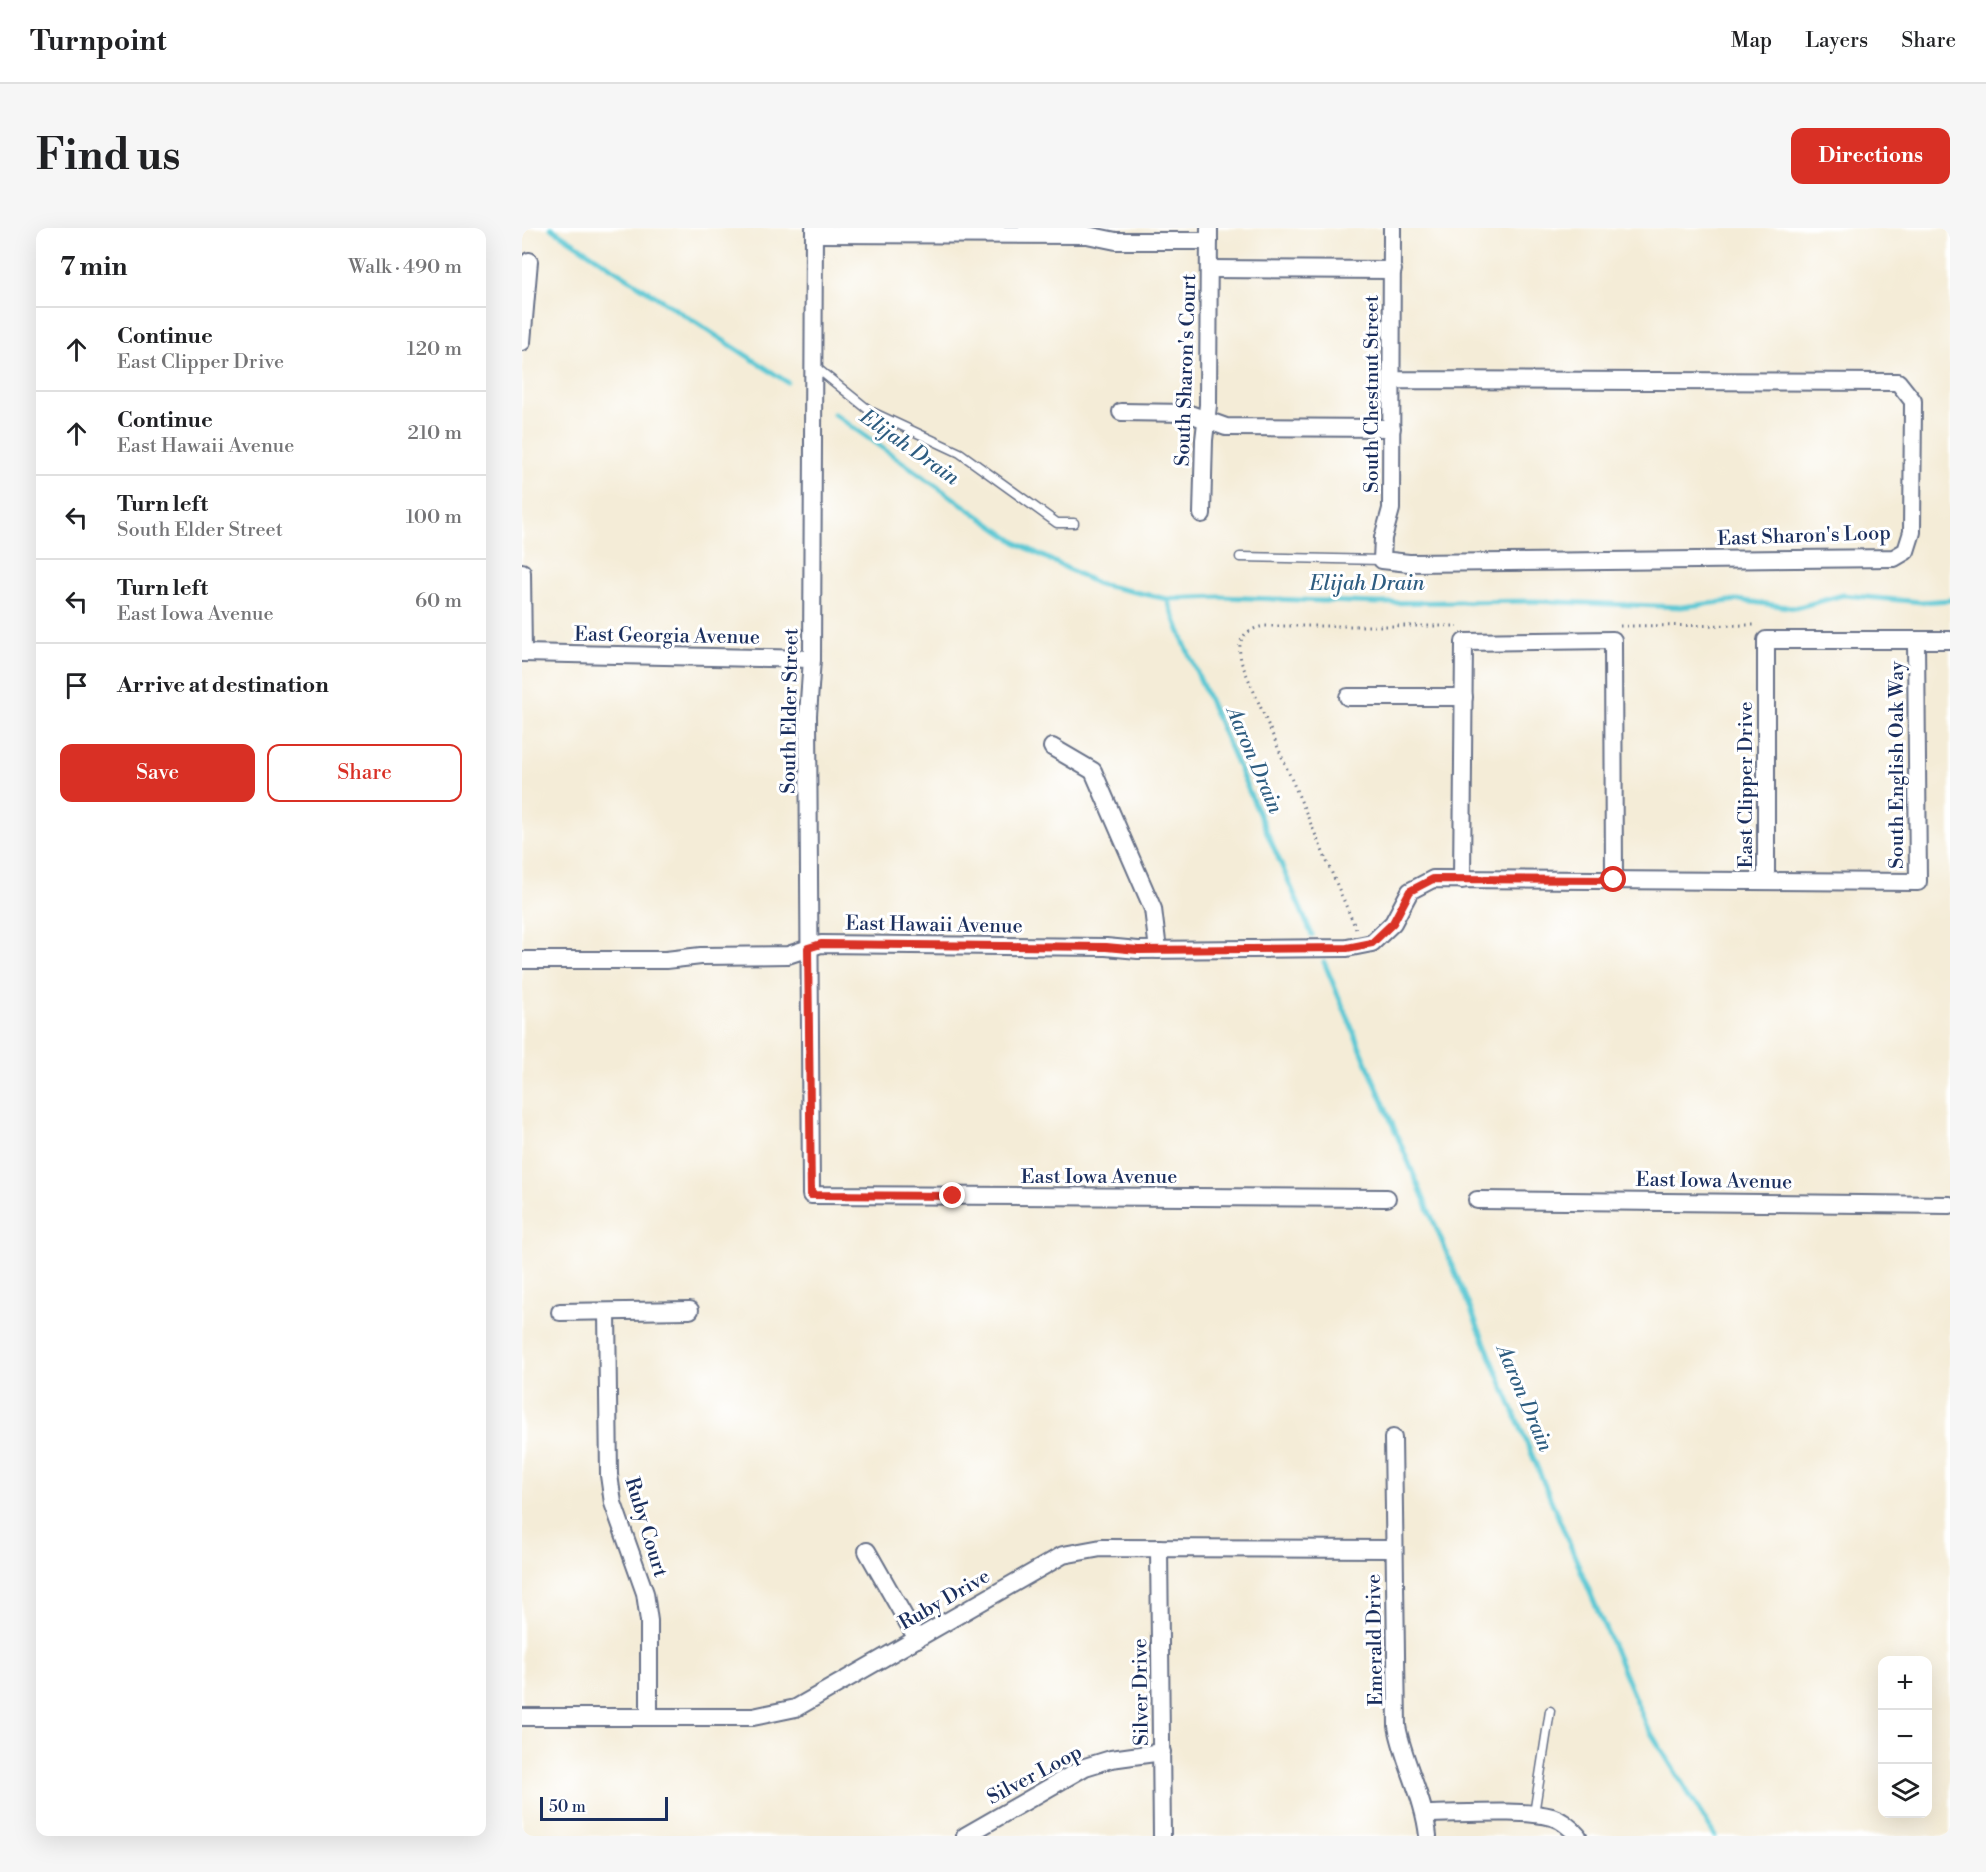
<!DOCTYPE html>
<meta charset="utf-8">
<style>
body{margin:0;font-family:"Libre Bodoni",serif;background:#f6f6f6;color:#202124}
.controls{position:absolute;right:18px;bottom:18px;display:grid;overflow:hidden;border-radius:12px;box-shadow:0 6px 24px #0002}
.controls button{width:54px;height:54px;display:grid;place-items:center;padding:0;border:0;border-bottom:2px solid #e0e0e0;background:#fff;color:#202124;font:30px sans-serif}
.scale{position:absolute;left:18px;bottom:15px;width:128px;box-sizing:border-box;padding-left:6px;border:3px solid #1b2f5e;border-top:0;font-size:16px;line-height:21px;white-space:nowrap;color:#1b2f5e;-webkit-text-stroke:4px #fff;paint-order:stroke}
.stop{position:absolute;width:18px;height:18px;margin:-14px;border:4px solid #d93025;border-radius:50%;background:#fff}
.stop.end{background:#d93025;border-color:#fff;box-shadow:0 2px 6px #0008}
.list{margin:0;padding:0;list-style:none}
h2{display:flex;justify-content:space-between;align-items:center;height:78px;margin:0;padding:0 24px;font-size:26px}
h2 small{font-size:20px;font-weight:400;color:#757577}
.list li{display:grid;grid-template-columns:39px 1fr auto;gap:18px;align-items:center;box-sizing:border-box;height:84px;padding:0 24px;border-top:2px solid #e0e0e0}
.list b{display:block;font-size:22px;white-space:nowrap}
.list p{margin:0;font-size:20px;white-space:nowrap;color:#757577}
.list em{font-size:20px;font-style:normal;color:#757577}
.actions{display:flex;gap:12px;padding:18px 24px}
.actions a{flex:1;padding:14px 0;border:2px solid #d93025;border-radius:12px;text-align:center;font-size:21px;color:#d93025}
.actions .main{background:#d93025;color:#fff}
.icon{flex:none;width:33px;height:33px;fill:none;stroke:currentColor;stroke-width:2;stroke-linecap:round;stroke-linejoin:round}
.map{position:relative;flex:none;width:1428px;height:1608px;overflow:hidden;border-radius:12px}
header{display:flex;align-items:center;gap:36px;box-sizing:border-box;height:84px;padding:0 30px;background:#fff;border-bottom:2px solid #e0e0e0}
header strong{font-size:28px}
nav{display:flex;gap:33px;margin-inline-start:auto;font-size:21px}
.intro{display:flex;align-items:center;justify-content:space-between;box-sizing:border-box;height:144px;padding:0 36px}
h1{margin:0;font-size:42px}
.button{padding:15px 27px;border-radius:12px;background:#d93025;color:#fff;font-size:21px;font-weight:700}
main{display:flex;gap:36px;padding:0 36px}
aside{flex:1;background:#fff;border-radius:12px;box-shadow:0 6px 24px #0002}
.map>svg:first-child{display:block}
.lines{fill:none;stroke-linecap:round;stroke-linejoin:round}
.stream{stroke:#5cc8d4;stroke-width:5}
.lane-casing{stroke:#677188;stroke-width:11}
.street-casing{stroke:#677188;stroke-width:20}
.path{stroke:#677188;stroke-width:3;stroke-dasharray:1.5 4.5;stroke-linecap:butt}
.lane{stroke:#fff;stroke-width:8}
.street{stroke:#fff;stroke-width:16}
.route{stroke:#d93025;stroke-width:8}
.labels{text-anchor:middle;stroke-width:6;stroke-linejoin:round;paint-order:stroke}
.street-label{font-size:20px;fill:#1b2f5e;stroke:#fff}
.water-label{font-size:21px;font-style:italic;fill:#2e5d81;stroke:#fff}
</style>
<header>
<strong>Turnpoint</strong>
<nav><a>Map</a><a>Layers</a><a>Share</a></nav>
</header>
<div class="intro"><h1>Find us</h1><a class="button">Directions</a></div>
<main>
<aside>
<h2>7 min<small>Walk · 490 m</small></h2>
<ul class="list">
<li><svg class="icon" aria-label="ahead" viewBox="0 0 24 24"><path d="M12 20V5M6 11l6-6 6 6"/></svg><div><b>Continue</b><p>East Clipper Drive</p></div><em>120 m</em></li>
<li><svg class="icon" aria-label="ahead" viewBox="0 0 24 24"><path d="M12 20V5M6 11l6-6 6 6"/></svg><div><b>Continue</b><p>East Hawaii Avenue</p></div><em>210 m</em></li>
<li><svg class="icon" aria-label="left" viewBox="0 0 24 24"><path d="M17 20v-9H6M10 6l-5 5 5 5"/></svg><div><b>Turn left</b><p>South Elder Street</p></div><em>100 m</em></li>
<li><svg class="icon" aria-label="left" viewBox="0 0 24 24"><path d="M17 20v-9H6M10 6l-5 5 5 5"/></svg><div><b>Turn left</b><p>East Iowa Avenue</p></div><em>60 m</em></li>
<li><svg class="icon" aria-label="arrive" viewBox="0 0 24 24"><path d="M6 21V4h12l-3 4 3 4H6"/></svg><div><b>Arrive at destination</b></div></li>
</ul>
<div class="actions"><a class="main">Save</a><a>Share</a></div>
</aside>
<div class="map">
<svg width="1428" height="1608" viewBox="0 0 1428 1608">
<rect width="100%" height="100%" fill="#fff"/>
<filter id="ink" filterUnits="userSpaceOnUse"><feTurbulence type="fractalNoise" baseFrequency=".0167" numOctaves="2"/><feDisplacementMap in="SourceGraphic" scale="12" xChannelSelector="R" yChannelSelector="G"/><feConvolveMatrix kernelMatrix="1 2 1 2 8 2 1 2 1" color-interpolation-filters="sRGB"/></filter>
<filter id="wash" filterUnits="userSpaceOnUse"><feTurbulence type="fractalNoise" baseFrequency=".008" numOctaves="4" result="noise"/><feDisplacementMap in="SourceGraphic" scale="24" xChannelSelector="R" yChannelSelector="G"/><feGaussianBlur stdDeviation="1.35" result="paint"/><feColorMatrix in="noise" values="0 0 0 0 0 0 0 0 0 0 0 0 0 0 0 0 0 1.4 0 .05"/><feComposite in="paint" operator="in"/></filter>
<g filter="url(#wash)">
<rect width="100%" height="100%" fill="#f4ecd7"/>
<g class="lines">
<g class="stream">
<polyline points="29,0 265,154"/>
<polyline points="312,186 495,315 576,356 645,371 698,369 856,375 1012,373 1159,379 1216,372 1273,380 1321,367 1399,374 1428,372"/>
<polyline points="645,371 663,417 790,707"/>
<polyline points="802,734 1124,1497 1193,1608"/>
</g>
</g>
</g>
<g filter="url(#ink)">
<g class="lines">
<defs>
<g id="lane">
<polyline points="291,137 348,183 438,225 535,295 552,295"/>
<polyline points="718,329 860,332"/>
<polyline points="1012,1586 1028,1483"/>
</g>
<g id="street">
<polyline points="292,0 290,431 286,487 289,967 865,970"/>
<polyline points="292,6 565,7 594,13 687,13"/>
<polyline points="687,41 871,42"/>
<polyline points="0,114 7,33"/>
<polyline points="870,152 1376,154 1391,173 1390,304 1384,323 1372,330 887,335 860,332 861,310 869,281 870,0"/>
<polyline points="599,184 665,185 704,199 870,200"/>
<polyline points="680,286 682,212 686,177 687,0"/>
<polyline points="0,344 1,425"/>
<polyline points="0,425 290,431"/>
<polyline points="826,469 942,469"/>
<polyline points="530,519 571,543 631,681 636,722"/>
<polyline points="940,652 942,414 1091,412 1092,652"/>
<polyline points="1244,653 1244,412 1428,412"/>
<polyline points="0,732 144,732 179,728 266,727 299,716 584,719 616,722 825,720 850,715 871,695 888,663 911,651 1396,654 1394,412"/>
<polyline points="955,972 1428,977"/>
<polyline points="38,1084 168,1082"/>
<polyline points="85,1084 87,1247 91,1275 123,1365 127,1393 127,1489"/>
<path d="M871,1210L875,1498C882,1536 902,1569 906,1608"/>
<polyline points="637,1320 640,1608"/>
<polyline points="345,1323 395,1411"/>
<polyline points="0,1489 231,1489 274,1480 541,1327 579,1320 872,1321"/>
<path d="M904,1586C938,1586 1000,1581 1030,1589C1040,1592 1049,1600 1056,1608"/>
<polyline points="443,1608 563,1539 589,1531 640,1524"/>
</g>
</defs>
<use href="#lane" class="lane-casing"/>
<use href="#street" class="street-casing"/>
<g class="path">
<polyline points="1098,398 1236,397"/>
<path d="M834,701L720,436C714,414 719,402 743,398H936"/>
</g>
<use href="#lane" class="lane"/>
<use href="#street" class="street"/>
</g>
</g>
<g class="lines" filter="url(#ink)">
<polyline class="route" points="431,968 289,967 286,720 299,716 584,719 616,722 825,720 850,715 871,695 888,663 911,651 1092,652"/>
</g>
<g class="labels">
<g class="street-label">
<text transform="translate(663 142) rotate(-88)" y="7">South Sharon's Court</text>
<text transform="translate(849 166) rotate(-90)" y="7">South Chestnut Street</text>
<text transform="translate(1282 307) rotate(-2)" y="7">East Sharon's Loop</text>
<text transform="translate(145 407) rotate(1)" y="7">East Georgia Avenue</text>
<text transform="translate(267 483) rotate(-89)" y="7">South Elder Street</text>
<text transform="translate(1374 537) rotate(-90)" y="7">South English Oak Way</text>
<text transform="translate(1223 557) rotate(-90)" y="7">East Clipper Drive</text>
<text transform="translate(412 696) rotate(1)" y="7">East Hawaii Avenue</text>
<text x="577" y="955">East Iowa Avenue</text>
<text transform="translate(1192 952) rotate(1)" y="7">East Iowa Avenue</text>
<text transform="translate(125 1299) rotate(73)" y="7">Ruby Court</text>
<text transform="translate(422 1371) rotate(-30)" y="7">Ruby Drive</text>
<text transform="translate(852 1412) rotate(-91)" y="7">Emerald Drive</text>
<text transform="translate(618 1464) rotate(-91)" y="7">Silver Drive</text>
<text transform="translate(512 1546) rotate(-28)" y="7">Silver Loop</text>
</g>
<g class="water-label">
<text transform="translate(388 219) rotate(35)" y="7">Elijah Drain</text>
<text x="845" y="362">Elijah Drain</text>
<text transform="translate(733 532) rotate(67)" y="7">Aaron Drain</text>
<text transform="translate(1003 1170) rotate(67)" y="7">Aaron Drain</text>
</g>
</g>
</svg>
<div class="controls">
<button>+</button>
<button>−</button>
<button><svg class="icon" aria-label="layers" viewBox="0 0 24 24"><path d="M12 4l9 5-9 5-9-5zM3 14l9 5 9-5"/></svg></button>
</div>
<div class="scale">50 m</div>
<div class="stop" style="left:1092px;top:652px"></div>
<div class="stop end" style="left:431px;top:968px"></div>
</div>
</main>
